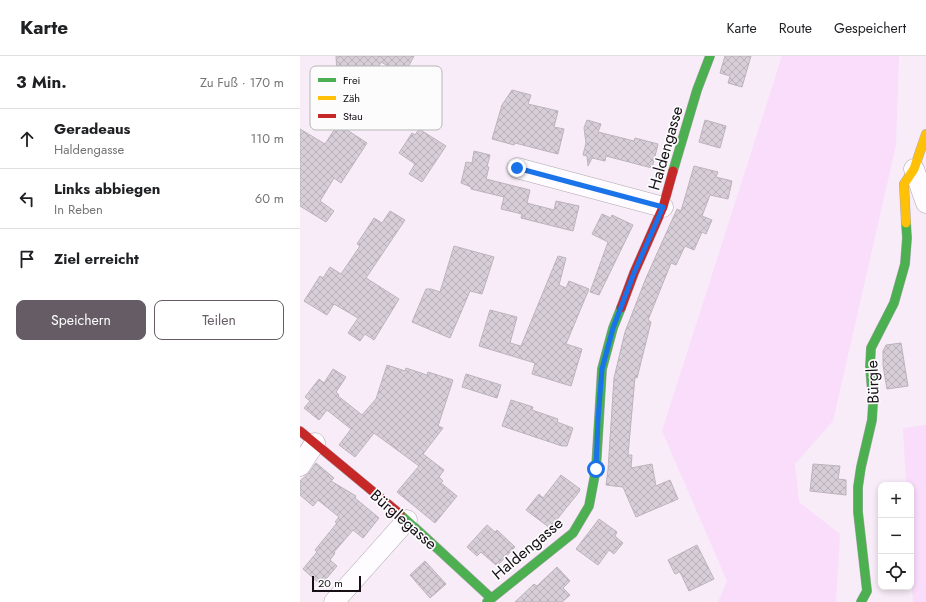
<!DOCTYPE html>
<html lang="de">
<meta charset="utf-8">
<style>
body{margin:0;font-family:Jost,sans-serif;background:#f6f6f6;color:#202124}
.controls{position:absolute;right:12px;bottom:12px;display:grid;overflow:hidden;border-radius:8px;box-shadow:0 2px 6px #0003}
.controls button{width:36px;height:36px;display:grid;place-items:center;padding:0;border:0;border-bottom:1px solid #e0e0e0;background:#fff;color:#202124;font:20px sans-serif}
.scale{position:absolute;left:12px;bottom:10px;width:49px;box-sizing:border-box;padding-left:4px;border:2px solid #160f16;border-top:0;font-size:11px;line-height:14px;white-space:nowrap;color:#160f16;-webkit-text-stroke:3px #fcfcfc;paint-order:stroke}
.stop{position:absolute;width:12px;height:12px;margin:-9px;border:3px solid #1a73e8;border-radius:50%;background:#fff}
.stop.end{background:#1a73e8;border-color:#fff;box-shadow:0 1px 4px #0008}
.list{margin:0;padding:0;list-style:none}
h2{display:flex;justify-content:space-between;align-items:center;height:52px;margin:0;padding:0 16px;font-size:17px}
h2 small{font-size:13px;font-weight:400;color:#757577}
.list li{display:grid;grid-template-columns:26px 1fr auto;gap:12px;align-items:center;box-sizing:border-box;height:60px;padding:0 16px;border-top:1px solid #e0e0e0}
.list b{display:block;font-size:15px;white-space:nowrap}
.list p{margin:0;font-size:13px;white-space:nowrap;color:#757577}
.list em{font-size:13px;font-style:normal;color:#757577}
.actions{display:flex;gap:8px;padding:12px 16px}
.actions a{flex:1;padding:9px 0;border:1px solid #655c65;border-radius:8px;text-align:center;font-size:14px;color:#655c65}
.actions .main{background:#655c65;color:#fff}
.icon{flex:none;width:22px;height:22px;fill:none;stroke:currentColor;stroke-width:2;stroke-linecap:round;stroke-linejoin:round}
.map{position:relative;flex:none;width:626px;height:546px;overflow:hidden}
header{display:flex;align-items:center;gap:24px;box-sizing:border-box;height:56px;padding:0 20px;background:#fff;border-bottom:1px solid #e0e0e0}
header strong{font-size:19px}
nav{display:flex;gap:22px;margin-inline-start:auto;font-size:14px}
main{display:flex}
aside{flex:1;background:#fff}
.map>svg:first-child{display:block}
.grass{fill:#f9ddfb}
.building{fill:url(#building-cross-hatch);stroke:#bcb3bd}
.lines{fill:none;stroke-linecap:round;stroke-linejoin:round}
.street-casing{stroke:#afa7b0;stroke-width:21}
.fast-casing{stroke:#afa7b0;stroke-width:10}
.slow-casing{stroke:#afa7b0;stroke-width:10}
.jam-casing{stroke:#afa7b0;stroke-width:10}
.street{stroke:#fefcfe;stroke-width:20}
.fast{stroke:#4caf50;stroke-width:9}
.slow{stroke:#ffc107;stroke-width:9}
.jam{stroke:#c62828;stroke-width:9}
.route{stroke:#1a73e8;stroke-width:5}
.labels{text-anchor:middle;stroke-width:3.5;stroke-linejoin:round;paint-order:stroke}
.street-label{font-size:16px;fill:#160f16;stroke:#fcfcfc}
.key{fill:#fcfcfc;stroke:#b7b5b7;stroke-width:1}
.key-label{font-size:11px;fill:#160f16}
</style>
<header>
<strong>Karte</strong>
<nav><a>Karte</a><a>Route</a><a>Gespeichert</a></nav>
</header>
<main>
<aside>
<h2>3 Min.<small>Zu Fuß · 170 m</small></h2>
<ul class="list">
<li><svg class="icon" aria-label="ahead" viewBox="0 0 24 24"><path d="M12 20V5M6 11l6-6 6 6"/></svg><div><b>Geradeaus</b><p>Haldengasse</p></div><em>110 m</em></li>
<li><svg class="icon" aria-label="left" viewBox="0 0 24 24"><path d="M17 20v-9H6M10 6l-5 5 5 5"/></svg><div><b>Links abbiegen</b><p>In Reben</p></div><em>60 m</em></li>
<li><svg class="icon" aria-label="arrive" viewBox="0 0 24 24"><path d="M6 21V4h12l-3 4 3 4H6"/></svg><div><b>Ziel erreicht</b></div></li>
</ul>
<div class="actions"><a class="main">Speichern</a><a>Teilen</a></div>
</aside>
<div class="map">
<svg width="626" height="546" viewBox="0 0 626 546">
<defs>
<pattern id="building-cross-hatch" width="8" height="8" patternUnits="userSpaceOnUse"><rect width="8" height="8" fill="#d7ced8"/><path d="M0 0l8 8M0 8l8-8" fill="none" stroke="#b8b0b9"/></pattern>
</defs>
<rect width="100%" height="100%" fill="#f7ecf8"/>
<g class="grass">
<polygon points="482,0 599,0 596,89 533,365 495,408 499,446 540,478 536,546 418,546 427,525 362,375"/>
<polygon points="626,369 626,546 613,546 611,519 611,429 606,429 603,372"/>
</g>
<g class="building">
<polygon points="36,0 114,0 104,19 81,6 77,14 37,17"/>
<polygon points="425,0 451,0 442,31 428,27 430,20 420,17"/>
<polygon points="212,34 231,39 228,48 258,55 254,71 264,73 258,98 215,87 214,89 192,83 202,49"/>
<polygon points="287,64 301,68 298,76 334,85 335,82 358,88 352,112 306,100 305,105 292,102 288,110 287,100 283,99 286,87 284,72"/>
<polygon points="405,64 426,70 420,92 399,86"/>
<polygon points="38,68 67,87 41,127 34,122 20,145 34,155 26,166 0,150 0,73 25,88"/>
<polygon points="119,73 146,90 122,126 109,118 115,108 99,97 112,77 115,79"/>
<polygon points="174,95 190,99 187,111 189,111 186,123 230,134 227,147 254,154 256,145 279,150 273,175 221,162 222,158 201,153 204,141 171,133 171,131 161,127 166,106 172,107"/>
<polygon points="394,110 418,116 416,121 432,125 428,143 410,139 402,160 412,164 406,178 402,176 394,194 385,190 376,209 371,207 348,264 351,266 337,322 335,321 328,399 332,399 331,412 352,408 356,430 370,424 378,443 336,461 323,431 306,429 308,414 314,322 325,276 346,222 377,153 381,155"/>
<polygon points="90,155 105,164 66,222 99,243 74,284 65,278 60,285 48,277 58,262 34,248 27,259 4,245 20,220 23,222 30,211 41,218 60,190 57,188 74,162 82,167"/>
<polygon points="302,158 311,162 312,159 333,169 299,239 290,236 308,186 292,178"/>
<polygon points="154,190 194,201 182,238 170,235 150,282 112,266 126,233 131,233 140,236"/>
<polygon points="258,200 266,202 259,229 266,232 269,225 289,233 266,288 282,293 271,330 232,318 235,307 179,290 190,254 217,261 210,287 221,290"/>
<polygon points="601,287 608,330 587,333 583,309 583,295 586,289"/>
<polygon points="87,309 105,315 106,312 127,319 128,316 153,324 138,370 143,372 123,398 144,414 139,421 143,425 141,427 157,440 135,467 97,436 119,410 74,377 55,401 39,389 51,373 27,354 19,364 4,352 10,345 5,341 19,323 24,327 33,313 46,321 36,336 39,339 38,340 62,359 76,343"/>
<polygon points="166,318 201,329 197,342 162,331"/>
<polygon points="211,344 233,351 232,354 258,363 257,366 273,372 267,390 262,390 202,370"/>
<polygon points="16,407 34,422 31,425 56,440 55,442 79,462 63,482 53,474 34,496 35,497 30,504 37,510 21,529 3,513 17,496 15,494 37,467 35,466 39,461 18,444 13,450 0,439 0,425 9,417"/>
<polygon points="513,408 540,410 538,423 546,424 546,439 510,435"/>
<polygon points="261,419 280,433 279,436 250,472 226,454 239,438 243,442"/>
<polygon points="299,463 317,476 315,480 323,487 314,498 309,494 298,509 276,493"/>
<polygon points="187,469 195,476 197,474 215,491 197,510 181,496 177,500 167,491"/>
<polygon points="397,489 414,523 389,535 380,516 375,518 368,504"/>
<polygon points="125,505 146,528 130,542 110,519"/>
<polygon points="257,511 270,525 263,532 270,539 262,546 215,546 234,528 237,530"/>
</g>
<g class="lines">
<defs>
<g id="street">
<polyline points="217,112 363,151"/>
<polyline points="614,113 626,147"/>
<polyline points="0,410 15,387"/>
<polyline points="34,546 107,464"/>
</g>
<g id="fast">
<polyline points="373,115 397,34 410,0"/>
<polyline points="100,458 191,542"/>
<polyline points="187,546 273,477 289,450 296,413 302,313 313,272 321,252"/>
<polyline points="561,546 567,535 558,456 558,431 561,411 572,364 573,347 570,311 571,292 594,247 605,208 607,182 606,167"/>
</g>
<polyline id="slow" points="606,167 604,128 614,113 626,78"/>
<g id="jam">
<polyline points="321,252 334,217 363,151 373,115"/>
<polyline points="0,375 100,458"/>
</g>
</defs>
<use href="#street" class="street-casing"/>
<use href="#fast" class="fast-casing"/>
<use href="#slow" class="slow-casing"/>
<use href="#jam" class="jam-casing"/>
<use href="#street" class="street"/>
<use href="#fast" class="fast"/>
<use href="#slow" class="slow"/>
<use href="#jam" class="jam"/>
</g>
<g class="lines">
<polyline class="route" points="217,112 363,151 334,217 313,272 302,313 298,363 296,413"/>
</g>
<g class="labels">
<g class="street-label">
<text transform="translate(365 92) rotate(-74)" y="6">Haldengasse</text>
<text transform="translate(572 326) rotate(-92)" y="6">Bürgle</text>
<text transform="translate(104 463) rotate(41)" y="6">Bürglegasse</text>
<text transform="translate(227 492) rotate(-40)" y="6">Haldengasse</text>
</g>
</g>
<rect x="10" y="10" width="132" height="64" rx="6" class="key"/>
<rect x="18" y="22" width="18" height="4" fill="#4caf50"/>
<rect x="18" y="40" width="18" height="4" fill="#ffc107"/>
<rect x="18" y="58" width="18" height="4" fill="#c62828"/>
<g class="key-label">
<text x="43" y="28">Frei</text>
<text x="43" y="46">Zäh</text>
<text x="43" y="64">Stau</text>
</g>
</svg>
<div class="controls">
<button>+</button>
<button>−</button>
<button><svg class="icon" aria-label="locate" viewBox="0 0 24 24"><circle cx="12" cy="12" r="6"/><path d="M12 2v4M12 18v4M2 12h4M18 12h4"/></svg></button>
</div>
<div class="scale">20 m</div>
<div class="stop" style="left:296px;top:413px"></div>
<div class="stop end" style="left:217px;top:112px"></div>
</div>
</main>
